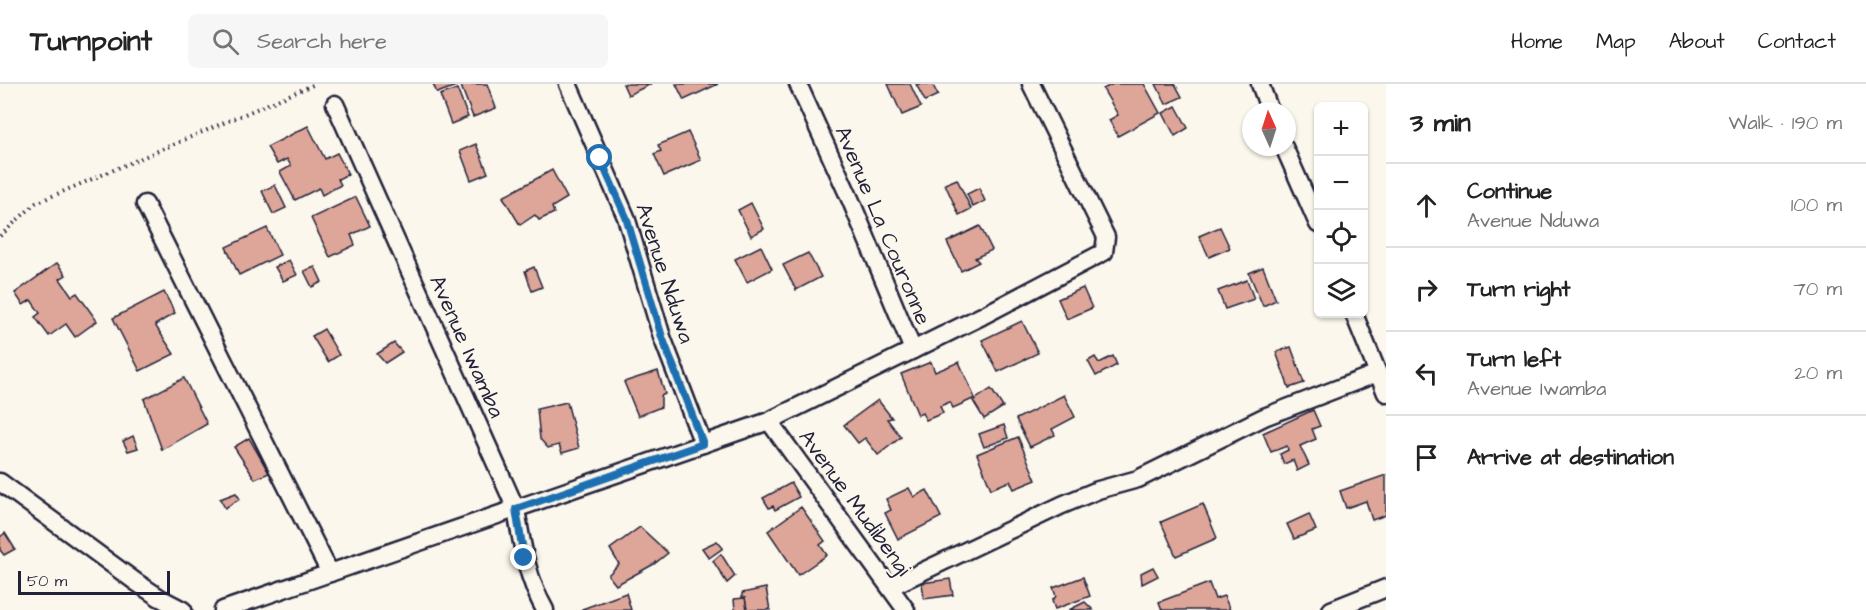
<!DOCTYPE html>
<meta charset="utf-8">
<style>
body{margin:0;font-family:"Architects Daughter",sans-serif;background:#f6f6f6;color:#222}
.controls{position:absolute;right:18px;top:18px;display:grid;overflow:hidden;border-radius:9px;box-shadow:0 2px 4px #0004}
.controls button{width:54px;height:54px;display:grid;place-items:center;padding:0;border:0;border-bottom:2px solid #e0e0e0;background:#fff;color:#222;font:30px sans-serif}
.compass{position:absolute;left:1242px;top:18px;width:54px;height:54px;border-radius:50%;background:#fff;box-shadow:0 2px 4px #0004;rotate:357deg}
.scale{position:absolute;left:18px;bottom:15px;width:152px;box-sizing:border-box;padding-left:6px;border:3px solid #22223b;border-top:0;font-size:16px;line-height:21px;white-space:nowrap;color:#22223b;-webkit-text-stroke:4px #fbf7ec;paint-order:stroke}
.stop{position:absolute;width:18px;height:18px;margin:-14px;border:4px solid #1f6fb2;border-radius:50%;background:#fff}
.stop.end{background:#1f6fb2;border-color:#fff;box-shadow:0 2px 6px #0008}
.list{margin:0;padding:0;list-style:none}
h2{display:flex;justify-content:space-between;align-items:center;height:78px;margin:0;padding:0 24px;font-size:26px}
h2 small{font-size:20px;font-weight:400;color:#767676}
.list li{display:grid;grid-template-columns:39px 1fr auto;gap:18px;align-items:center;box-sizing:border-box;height:84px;padding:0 24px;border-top:2px solid #e0e0e0}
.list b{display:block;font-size:22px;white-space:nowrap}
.list p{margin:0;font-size:20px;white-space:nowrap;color:#767676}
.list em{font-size:20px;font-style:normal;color:#767676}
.icon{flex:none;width:33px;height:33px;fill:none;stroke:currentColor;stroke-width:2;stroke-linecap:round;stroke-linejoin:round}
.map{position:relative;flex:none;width:1386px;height:526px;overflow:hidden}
header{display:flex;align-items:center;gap:36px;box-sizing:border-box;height:84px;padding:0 30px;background:#fff;border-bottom:2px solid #e0e0e0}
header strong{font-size:28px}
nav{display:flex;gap:33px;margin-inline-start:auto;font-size:21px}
.search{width:420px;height:54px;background:#f6f6f6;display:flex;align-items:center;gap:15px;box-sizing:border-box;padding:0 21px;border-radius:9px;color:#767676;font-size:22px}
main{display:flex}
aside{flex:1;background:#fff}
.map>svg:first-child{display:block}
.building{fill:#dea599;stroke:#22223b;stroke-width:1.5}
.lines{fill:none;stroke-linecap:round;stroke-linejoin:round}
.minor-casing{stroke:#22223b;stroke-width:21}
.path{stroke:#22223b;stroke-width:4;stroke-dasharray:1.5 4.5;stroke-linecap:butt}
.minor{stroke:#fbf7ec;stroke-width:16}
.route{stroke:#1f6fb2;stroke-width:8}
.labels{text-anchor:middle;stroke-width:4.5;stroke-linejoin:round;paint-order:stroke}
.street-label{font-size:22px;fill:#22223b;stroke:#fbf7ec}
</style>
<header>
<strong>Turnpoint</strong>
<div class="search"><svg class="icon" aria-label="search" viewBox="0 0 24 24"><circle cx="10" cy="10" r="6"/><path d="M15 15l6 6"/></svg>Search here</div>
<nav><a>Home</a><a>Map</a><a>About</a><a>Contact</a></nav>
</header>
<main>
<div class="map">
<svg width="1386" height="526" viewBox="0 0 1386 526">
<rect width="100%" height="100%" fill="#fbf7ec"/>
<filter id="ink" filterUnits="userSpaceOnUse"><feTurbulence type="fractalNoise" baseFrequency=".0167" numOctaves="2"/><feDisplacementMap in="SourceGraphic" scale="12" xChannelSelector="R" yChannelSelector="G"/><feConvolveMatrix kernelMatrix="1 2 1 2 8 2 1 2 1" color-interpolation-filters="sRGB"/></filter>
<g filter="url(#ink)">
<g class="building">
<polygon points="433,0 455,0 456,2 437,9"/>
<polygon points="465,0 487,0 496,24 473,33 461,2"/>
<polygon points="623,0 651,0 628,11"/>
<polygon points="676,0 718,0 684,16"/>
<polygon points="888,0 910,0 921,23 902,31"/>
<polygon points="916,0 932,0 938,11 925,17"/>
<polygon points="1113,0 1144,0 1160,29 1118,52 1109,36 1118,31 1103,5"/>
<polygon points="1156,0 1175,0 1182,13 1166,20"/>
<polygon points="457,5 468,33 451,40 440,11"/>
<polygon points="1176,22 1188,44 1175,52 1163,29"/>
<polygon points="308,42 325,75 337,69 348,90 338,95 341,101 322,111 319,104 295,116 280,88 291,82 287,75 277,80 267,63"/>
<polygon points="688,48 701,76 664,92 654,70 661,67 658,61"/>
<polygon points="476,60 488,89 471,96 460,67"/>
<polygon points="552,86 567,114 552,123 554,129 539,136 535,131 520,141 503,113"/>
<polygon points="957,95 971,125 959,131 945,100"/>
<polygon points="275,101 286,124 273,130 262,107"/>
<polygon points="979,104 985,117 973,123 967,110"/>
<polygon points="356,113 370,142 351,151 355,161 330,173 311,134"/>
<polygon points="751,119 764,145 751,152 738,126"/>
<polygon points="980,142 992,166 975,174 979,178 961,187 947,158"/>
<polygon points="1220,143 1230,164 1209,173 1199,152"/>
<polygon points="267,144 280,171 239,191 226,163"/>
<polygon points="761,162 772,185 747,198 735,175"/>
<polygon points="808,169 821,193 796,206 783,181"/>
<polygon points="289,176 297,191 283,197 275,183"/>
<polygon points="57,179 66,191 60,195 72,212 77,209 97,237 75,253 66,240 49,252 35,233 40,229 31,216 23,221 15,209"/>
<polygon points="315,183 322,198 312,203 304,187"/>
<polygon points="534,183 542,203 532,207 525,187"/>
<polygon points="1263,183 1276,216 1263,222 1249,189"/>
<polygon points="1247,196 1254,215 1225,225 1218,207"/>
<polygon points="1083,204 1092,224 1067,235 1058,215"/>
<polygon points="164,208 175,229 155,241 174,270 140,287 113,234"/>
<polygon points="1022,237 1038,269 998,288 982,256"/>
<polygon points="324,245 339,271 328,278 312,252"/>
<polygon points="394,259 402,268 385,279 377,270"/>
<polygon points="1291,263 1304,299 1289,304 1276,268"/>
<polygon points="1113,272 1117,281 1096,292 1088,277 1095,273 1099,279"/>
<polygon points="931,278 935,288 959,278 975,314 953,324 950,318 940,322 943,329 926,336 922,329 918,331 901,290"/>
<polygon points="658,287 665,310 661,312 661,323 638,332 624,298"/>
<polygon points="184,294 207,340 162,366 144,315"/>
<polygon points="991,305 1003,323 984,335 973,317"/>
<polygon points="1064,311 1075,333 1052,345 1055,351 1030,363 1016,335"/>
<polygon points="878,316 892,334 887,335 901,353 878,371 865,354 858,359 844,341"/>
<polygon points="567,318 579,364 562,369 559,361 548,364 540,355 537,325"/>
<polygon points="1313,326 1320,342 1312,345 1316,355 1300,362 1309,381 1297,387 1293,376 1284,380 1280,370 1288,366 1287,362 1271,368 1263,349"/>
<polygon points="1004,341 1008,354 984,363 979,350"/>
<polygon points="133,352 138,364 128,367 123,357"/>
<polygon points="1018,353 1036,396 1014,405 1010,397 991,405 977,370"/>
<polygon points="249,354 269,389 255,395 234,363"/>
<polygon points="1386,391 1386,431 1372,436 1366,417 1346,424 1340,407"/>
<polygon points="791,399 799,413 775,426 773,422 769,424 763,414"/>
<polygon points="909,404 914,413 927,406 941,433 898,455 885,429 891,426 886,415"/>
<polygon points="236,409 240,415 225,424 220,415"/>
<polygon points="1203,420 1217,454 1176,472 1161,438"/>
<polygon points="801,423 825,457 820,461 827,471 798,491 768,447"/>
<polygon points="1309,430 1316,446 1294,455 1287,440"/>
<polygon points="640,443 668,469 654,480 616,501 608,491 619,480 610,465"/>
<polygon points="5,449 15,465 4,471 0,466 0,453"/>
<polygon points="717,457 723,464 709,474 702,464"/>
<polygon points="721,470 735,492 727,499 713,477"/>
<polygon points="1153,483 1158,492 1142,500 1141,489"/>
<polygon points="1083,493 1090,512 1055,525 1052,517 1056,512 1053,504"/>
<polygon points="950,495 953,511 924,515 922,499"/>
<polygon points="1209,499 1215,515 1224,512 1230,526 1162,526 1159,518"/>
<polygon points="766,504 770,526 747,526 745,514 742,515 742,509"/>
<polygon points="626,509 631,526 582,526 582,525"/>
<polygon points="745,514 747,526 735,526 734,515"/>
<polygon points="1085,518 1093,526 1069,526"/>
</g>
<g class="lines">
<defs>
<g id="minor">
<polyline points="568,0 626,133 662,253 703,360"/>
<polyline points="798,0 851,117 913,266"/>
<polyline points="1260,0 1270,27"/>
<path d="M335,20L516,425C522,461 527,494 545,526"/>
<polyline points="1284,63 1318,140"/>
<polyline points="145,120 330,489"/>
<polyline points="1354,230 1386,309"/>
<polyline points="769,337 906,526"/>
<polyline points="0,398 136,498 160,514 183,526"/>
<polyline points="890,503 1062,421 1098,406 1138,395 1264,333 1378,289"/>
<polyline points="223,526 769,337 982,232 1104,168 1106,153 1031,0"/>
<polyline points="1331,526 1386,504"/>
</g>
</defs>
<use href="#minor" class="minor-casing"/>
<polyline class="path" points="0,152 36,119 315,0"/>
<use href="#minor" class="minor"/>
</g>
</g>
<g class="lines" filter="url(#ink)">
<polyline class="route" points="524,474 516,425 703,360 662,253 626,133 600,74"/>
</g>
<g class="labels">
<g class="street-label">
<text transform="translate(884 141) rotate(67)" y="8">Avenue La Couronne</text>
<text transform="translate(666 189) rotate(72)" y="8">Avenue Nduwa</text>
<text transform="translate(468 262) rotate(66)" y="8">Avenue Iwamba</text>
<text transform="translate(856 418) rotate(54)" y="8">Avenue Mudibengi</text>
</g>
</g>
</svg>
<div class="controls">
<button>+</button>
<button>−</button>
<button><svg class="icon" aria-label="locate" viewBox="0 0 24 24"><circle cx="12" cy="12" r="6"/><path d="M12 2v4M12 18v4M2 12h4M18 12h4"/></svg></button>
<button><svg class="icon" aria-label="layers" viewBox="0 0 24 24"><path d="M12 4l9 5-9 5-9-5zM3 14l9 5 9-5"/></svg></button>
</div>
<svg class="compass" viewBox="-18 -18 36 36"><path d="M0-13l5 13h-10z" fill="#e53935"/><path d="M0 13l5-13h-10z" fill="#767676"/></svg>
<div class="scale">50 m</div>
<div class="stop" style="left:600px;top:74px"></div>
<div class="stop end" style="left:524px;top:474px"></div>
</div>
<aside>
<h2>3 min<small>Walk · 190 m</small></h2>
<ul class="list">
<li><svg class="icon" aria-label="ahead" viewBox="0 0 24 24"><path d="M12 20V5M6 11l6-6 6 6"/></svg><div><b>Continue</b><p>Avenue Nduwa</p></div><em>100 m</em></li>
<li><svg class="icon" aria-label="right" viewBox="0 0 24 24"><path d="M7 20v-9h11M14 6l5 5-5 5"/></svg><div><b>Turn right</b></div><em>70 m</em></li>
<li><svg class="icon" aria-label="left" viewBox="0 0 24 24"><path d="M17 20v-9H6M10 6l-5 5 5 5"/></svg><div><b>Turn left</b><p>Avenue Iwamba</p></div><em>20 m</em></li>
<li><svg class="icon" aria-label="arrive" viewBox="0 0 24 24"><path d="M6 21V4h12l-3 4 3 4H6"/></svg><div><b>Arrive at destination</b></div></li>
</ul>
</aside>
</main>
